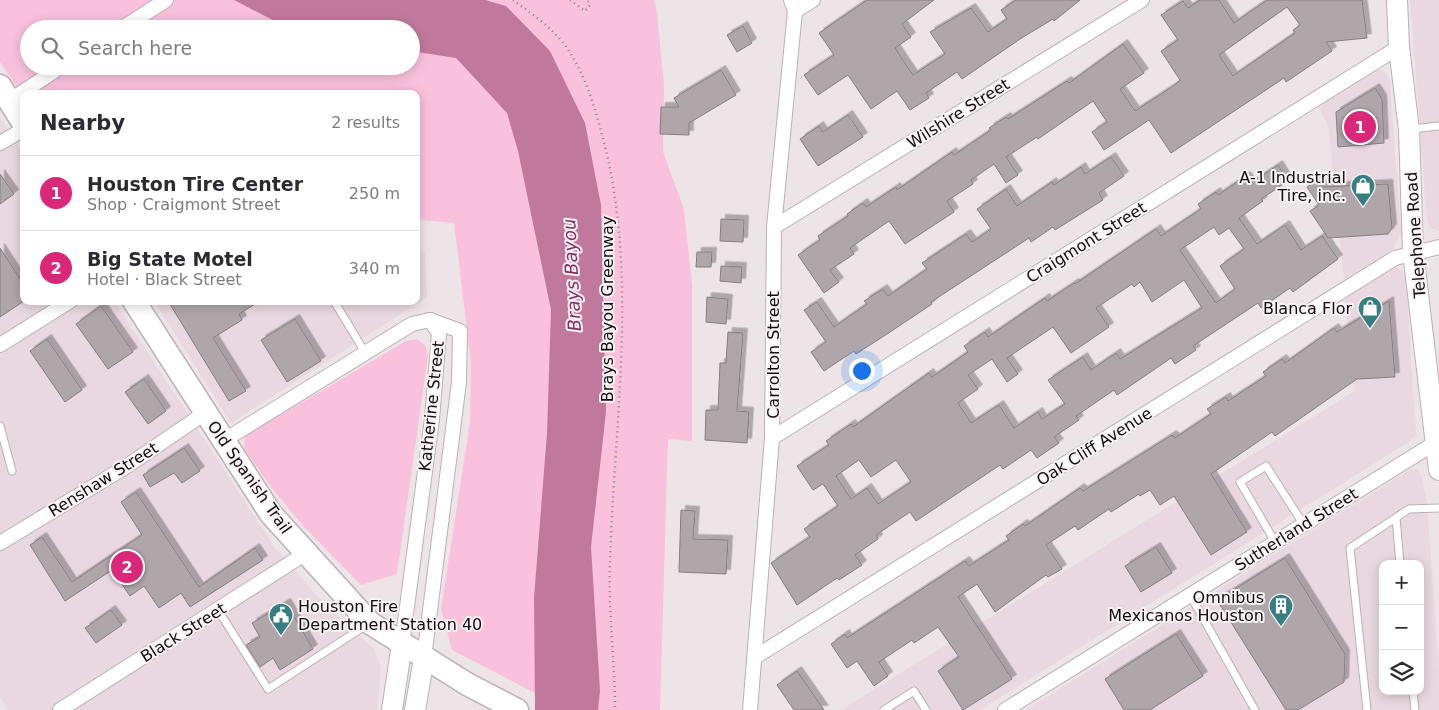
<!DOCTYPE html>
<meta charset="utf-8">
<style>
body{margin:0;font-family:"DejaVu Sans",sans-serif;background:#f2f2f3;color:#2b2b33}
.controls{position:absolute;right:15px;bottom:15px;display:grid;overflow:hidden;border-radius:10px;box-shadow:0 2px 12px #0003}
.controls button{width:45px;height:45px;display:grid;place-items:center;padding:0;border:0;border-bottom:1px solid #e1e1e2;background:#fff;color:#2b2b33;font:25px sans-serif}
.you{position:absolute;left:861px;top:370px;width:18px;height:18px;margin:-12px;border:4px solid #fff;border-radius:50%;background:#1a73e8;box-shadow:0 0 0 8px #1a73e833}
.badge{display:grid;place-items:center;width:32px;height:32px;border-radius:50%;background:#db2777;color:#fff;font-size:16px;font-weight:700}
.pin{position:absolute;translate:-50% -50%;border:2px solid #fff;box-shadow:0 1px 5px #0006}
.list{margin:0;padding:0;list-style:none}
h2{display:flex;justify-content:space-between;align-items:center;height:65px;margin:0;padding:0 20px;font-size:21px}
h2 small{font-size:16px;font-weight:400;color:#7c7c81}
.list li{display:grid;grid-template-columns:32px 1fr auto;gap:15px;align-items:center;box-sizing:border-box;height:75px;padding:0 20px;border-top:1px solid #e1e1e2}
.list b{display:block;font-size:19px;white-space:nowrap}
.list p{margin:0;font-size:16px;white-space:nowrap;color:#7c7c81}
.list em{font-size:16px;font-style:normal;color:#7c7c81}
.icon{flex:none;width:28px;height:28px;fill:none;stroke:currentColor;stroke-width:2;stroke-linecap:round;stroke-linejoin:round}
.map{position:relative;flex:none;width:1439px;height:710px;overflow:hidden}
.search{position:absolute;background:#fff;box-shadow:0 2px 12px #0003;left:20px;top:20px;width:400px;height:55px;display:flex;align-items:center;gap:12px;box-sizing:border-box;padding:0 18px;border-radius:28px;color:#7c7c81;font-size:19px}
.panel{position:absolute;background:#fff;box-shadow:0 2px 12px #0003;left:20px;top:90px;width:400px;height:215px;border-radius:10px}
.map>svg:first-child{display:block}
.built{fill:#e9d8df;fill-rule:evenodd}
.green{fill:#fac1dc;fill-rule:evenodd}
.water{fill:#c0799c}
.building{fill:#afa6aa;stroke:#857d81;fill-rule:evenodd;filter:url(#shadow)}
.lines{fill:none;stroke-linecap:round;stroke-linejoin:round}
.service-casing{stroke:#bab1b5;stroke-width:9}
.minor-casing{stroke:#bab1b5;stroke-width:16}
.secondary-casing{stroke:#bab1b5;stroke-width:22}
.primary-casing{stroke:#bab1b5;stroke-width:25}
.path{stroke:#8a8486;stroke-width:2.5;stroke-dasharray:1 4;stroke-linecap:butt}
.service{stroke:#fff;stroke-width:7}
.minor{stroke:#fff;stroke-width:14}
.secondary{stroke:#fff;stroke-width:20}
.primary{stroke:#fff;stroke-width:22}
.labels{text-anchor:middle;stroke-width:4;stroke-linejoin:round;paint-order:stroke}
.street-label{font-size:16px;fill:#100d0f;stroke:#faf1f5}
.poi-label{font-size:16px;fill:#100d0f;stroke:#faf1f5;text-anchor:end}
.water-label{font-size:18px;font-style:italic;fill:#842f5f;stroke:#faf1f5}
</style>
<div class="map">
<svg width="1439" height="710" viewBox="0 0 1439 710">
<defs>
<filter id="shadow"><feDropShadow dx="4.5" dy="-4.5" stdDeviation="0" flood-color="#0004"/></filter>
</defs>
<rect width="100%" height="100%" fill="#ede4e7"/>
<g class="built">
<polygon points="1410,0 1439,0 1439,231 1430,228 1427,220"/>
<polygon points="1374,69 1382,70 1387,75 1390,83 1401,233 1393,249 1344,280 1328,125 1318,106"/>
<polygon points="0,117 24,155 24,301 114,301 275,548 319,598 373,648 381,667 377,710 8,710 0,697"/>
<polygon points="416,241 425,255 427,297 231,423 154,301 416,301"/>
<polygon points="1390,268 1397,268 1403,272 1406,279 1416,435 1410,441 980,710 841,710 1355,391 1345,298"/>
<path d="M1411,469H1418L1422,476L1427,504L1439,671V710H1026ZM1383,564H1420V691H1383Z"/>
</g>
<g class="green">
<path d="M0,0H653L656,5L664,84L663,152L684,209L692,285V441L668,439L660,710H568L452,650L441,609L470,422L471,362L454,223L422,220L416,216V94H24V98L0,62ZM29,29H411V66H29Z"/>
<polygon points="417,339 426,346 428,356 397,574 361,585 303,526 267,482 244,448 245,436 406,341"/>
</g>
<polygon class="water" points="234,0 485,0 506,6 550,51 585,123 601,205 606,412 591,547 600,691 598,710 535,710 534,598 547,433 551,310 518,151 507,113 456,58 411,51 411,29 290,29"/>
<g class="building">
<polygon points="867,0 934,0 902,24 911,37 895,48 913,75 945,54 930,32 971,8 988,32 1007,19 1001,10 1016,0 1080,0 1054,21 1053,19 1020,39 962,79 957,72 926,93 929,98 910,110 897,91 871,109 848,75 818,95 804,75 834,55 819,33"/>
<path d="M1200,0H1219L1234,23L1267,0H1362L1367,38L1326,42L1332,51L1286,82L1284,78L1171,153L1149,120L1104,150L1092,132L1107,122L1093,101L1038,139L1037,137L1006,157L1018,175L1006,183L994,164L971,180L973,184L947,201L954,212L905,244L889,221L850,248L854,254L830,270L839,282L824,293L798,255L820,240L818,236L848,216L847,214L863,203L866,207L896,187L897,190L952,152L954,155L991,130L989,128L1006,117L1008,119L1067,81L1069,83L1123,44L1144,73L1120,89L1135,111L1175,85L1180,80L1161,51L1178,40L1161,15L1183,1L1188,8ZM1287,7L1300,25L1293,30L1295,33L1233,76L1219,55Z"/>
<polygon points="743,26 752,43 737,52 727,35"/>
<polygon points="721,70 736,95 689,123 689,135 660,134 661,107 679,107 674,98"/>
<polygon points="1375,88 1382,99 1384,143 1338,147 1336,112"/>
<polygon points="848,115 863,137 818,166 800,139 819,126 823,132"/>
<polygon points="1111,157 1124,176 1099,193 1103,200 1055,230 1053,227 1031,242 1029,238 931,302 932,304 887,334 856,354 854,351 824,371 811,352 826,342 804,310 817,302 834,327 867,304 864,301 883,289 888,296 927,269 922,263 966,234 972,242 991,229 977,209 1006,189 1017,206 1052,182 1054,185 1081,167 1085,174"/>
<path d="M1278,165L1288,181L1261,199L1263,201L1239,218L1257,244L1285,225L1301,250L1322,236L1338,259L1293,292L1290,288L1261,308L1258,303L1193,346L1196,350L1175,364L1171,358L1117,395L1114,390L1076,416L1079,420L1054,437L1059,443L1037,458L1031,450L1003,469L1000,465L916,521L910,512L876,535L878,539L855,555L862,565L839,580L837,578L797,605L771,563L810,537L804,529L838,506L823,484L813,490L797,466L829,445L826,441L851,424L853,427L929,373L932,377L968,352L964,346L985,332L988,337L1045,298L1047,301L1074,283L1075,284L1156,229L1161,236L1201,209L1198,204L1216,192L1218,195L1246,176L1251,183ZM1214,227L1219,235L1229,228L1244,249L1220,266L1235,289L1216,303L1180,250ZM1184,280L1202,308L1120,359L1116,353L1091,370L1083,357L1048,380L1065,404L1042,419L1038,412L1014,428L999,405L971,423L958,403L978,389L968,375L992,359L1007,382L1018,374L1007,358L1053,327L1071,353L1109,327L1096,308L1132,284L1134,287L1140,282L1152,302ZM859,460L871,477L896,460L911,482L878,504L867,488L851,499L836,476Z"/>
<polygon points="0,174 14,194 0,204"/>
<polygon points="1318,180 1323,187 1388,184 1392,228 1388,234 1328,238 1310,211 1319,205 1307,187"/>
<polygon points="721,219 744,220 743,242 720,241"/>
<polygon points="0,248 24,285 24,301 0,317"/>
<polygon points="697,252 712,252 711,267 696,267"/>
<polygon points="721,266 742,267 741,283 720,281"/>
<polygon points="707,297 728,299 726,324 706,322"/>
<polygon points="168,301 260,301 239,314 242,320 213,338 246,391 229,401"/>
<polygon points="1389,301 1395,377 1357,379 1275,436 1272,432 1211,474 1247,532 1211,555 1174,496 1160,505 1150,490 1140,496 1139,494 1111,512 1109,509 1078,530 1075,526 1046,545 1062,569 1048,577 1046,575 995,612 977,584 958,597 1012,679 963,710 938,671 959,657 938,627 914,643 912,640 879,662 888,676 874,686 857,661 847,668 831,644 845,634 847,638 965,561 969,566 1009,540 1006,536 1023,524 1025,526 1080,488 1083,491 1172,435 1175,438 1211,414 1207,409 1226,397 1228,401 1266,376 1263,372 1282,359 1285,363 1334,328 1337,332"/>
<polygon points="101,306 133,352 108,369 76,324"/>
<polygon points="295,319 321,361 287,382 261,340"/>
<polygon points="728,332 743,333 737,411 749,412 747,443 705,440 706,410 718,410 720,363 726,363"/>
<polygon points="47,339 82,390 65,402 30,351"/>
<polygon points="144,379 166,411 148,424 125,392"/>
<polygon points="184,448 200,471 182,483 174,473 150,487 143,475"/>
<polygon points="136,492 199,587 255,548 263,560 190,607 181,593 159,608 144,586 130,596 112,570 65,601 30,545 42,537 72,582 142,535 121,502"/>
<polygon points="681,510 695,511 693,539 728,540 726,574 679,572"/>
<polygon points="1156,547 1172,573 1141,592 1125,566"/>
<polygon points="1285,558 1345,654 1344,682 1298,710 1286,710 1217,600"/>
<polygon points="286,603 313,649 280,670 273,658 260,667 246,645 260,637 252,623"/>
<polygon points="111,610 122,625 96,643 85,628"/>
<polygon points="1176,634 1203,676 1150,710 1124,710 1105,679"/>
<polygon points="797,671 824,710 794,710 777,685"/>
</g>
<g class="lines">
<defs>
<g id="service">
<polyline points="1412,129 1439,126"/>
<polyline points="334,301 366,354"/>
<polyline points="0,426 12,471"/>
<polyline points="1396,518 1400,564"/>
<polyline points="1275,542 1240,482 1266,466 1304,525"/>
<polyline points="1190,595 1255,710"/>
<polyline points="218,610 268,689 368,624"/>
<polyline points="1413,691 1415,710"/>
<polyline points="884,710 914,691 926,710"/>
<polyline points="1367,710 1350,548 1409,509 1439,508"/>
</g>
<g id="minor">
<polyline points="795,11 813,0"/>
<polyline points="121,29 166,0"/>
<polyline points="9,101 62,66"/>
<polyline points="0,143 24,129"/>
<polyline points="774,227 1142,0"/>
<polyline points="0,345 70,301"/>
<polyline points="772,438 1399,47"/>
<polyline points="223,441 412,324 430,320"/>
<polyline points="0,543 127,466 205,413"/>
<polyline points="402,644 432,419 439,333 430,320"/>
<polyline points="755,657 1395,258 1439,247"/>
<polyline points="424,658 459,382 460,331 430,320"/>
<polyline points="60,710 306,553"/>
<polyline points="750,710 772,438 774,227 795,11 791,0"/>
<polyline points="1005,710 1435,443"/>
</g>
<g id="secondary">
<polyline points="1397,0 1399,47 1409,130 1413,252 1439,470"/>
<polyline points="392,710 402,644"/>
<polyline points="415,710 424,658"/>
</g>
<g id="primary">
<polyline points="0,86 24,124"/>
<polyline points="134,301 271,514 370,623 467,684 517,710"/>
</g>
</defs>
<use href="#service" class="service-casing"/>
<use href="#minor" class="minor-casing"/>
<use href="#secondary" class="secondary-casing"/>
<use href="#primary" class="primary-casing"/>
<g class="path">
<path d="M513,0C532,14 553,28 567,48C584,73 593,101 601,131C640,269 614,421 610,563C608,612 615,661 615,710"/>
<polyline points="570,0 585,11 590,5 587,0"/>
</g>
<use href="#service" class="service"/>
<use href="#minor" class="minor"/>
<use href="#secondary" class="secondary"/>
<use href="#primary" class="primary"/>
</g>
<defs>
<symbol id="shop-pin" viewBox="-11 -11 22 30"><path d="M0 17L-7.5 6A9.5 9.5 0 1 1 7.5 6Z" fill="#357e81" stroke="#faf1f5"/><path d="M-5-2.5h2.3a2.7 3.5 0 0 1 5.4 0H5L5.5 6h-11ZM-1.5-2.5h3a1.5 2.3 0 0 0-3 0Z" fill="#fff"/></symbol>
<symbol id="building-pin" viewBox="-11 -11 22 30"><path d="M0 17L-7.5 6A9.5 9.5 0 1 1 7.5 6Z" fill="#357e81" stroke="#faf1f5"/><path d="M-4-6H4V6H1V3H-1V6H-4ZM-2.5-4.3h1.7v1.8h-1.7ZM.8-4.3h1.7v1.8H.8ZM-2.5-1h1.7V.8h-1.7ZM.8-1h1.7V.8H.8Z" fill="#fff"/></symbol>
<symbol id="civic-pin" viewBox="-11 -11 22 30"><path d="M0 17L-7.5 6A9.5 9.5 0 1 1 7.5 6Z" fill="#357e81" stroke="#faf1f5"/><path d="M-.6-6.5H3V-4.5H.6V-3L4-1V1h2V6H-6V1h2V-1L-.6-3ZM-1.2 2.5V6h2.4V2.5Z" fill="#fff"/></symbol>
</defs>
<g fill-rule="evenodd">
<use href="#shop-pin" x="1349" y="172" width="28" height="38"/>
<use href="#shop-pin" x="1356" y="294" width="28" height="38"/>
<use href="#building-pin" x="1267" y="592" width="28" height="38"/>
<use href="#civic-pin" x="267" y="601" width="28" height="38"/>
</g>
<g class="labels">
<g class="street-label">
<text transform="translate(958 113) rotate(-32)" y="6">Wilshire Street</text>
<text transform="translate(1415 235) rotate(-94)" y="6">Telephone Road</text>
<text transform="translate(1086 242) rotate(-32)" y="6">Craigmont Street</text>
<text transform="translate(607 309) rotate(-90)" y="6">Brays Bayou Greenway</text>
<text transform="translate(773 355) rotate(-90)" y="6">Carrolton Street</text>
<text transform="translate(431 406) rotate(-84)" y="6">Katherine Street</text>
<text transform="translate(1094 446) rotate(-32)" y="6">Oak Cliff Avenue</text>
<text transform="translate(250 477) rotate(55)" y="6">Old Spanish Trail</text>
<text transform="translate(103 479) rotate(-32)" y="6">Renshaw Street</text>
<text transform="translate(1296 529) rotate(-32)" y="6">Sutherland Street</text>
<text transform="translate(183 632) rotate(-32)" y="6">Black Street</text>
</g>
<g class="poi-label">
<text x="1346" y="183">A-1 Industrial<tspan x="1346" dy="18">Tire, inc.</tspan></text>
<text x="1352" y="314">Blanca Flor</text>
<text x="1264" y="603">Omnibus<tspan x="1264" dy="18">Mexicanos Houston</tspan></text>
<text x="298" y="612" text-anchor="start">Houston Fire<tspan x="298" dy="18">Department Station 40</tspan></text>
</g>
<g class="water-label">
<text transform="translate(572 275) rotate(-93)" y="6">Brays Bayou</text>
</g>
</g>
</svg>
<div class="controls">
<button>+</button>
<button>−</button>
<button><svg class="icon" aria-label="layers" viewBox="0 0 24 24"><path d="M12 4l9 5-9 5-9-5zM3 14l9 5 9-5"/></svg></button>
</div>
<div class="you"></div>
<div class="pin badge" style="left:1360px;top:127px">1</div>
<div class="pin badge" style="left:127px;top:567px">2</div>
<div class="search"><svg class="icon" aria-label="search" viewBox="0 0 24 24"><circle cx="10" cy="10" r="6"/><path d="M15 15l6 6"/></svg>Search here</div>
<section class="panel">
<h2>Nearby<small>2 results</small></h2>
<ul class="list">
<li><span class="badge">1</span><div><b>Houston Tire Center</b><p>Shop · Craigmont Street</p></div><em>250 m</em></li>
<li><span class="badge">2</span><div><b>Big State Motel</b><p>Hotel · Black Street</p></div><em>340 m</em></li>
</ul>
</section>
</div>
